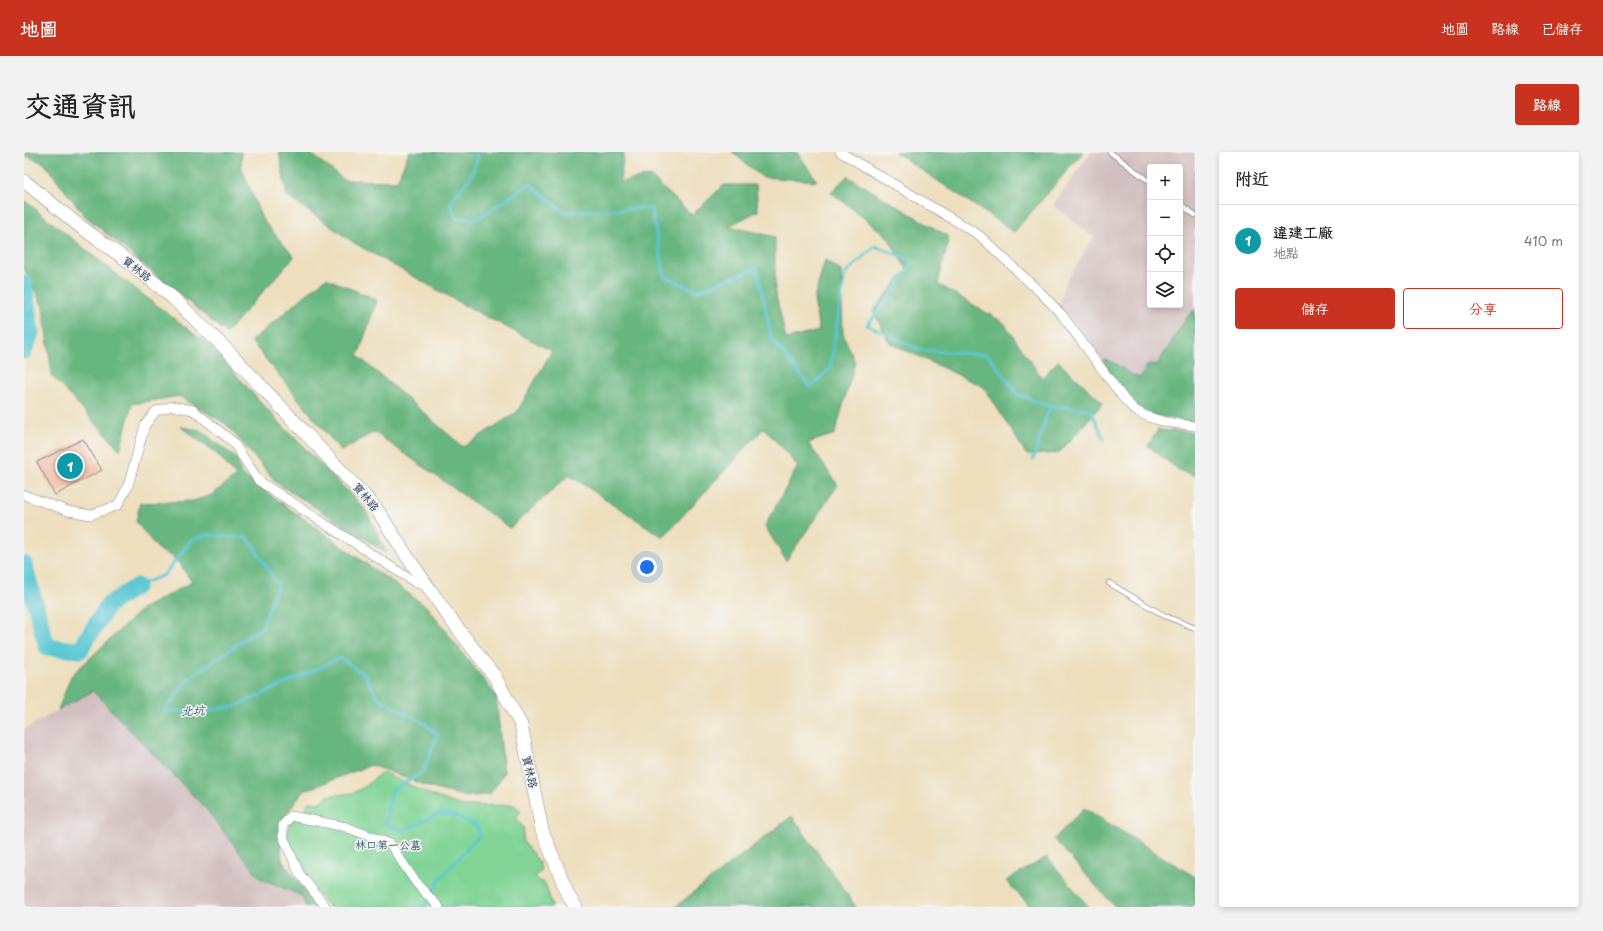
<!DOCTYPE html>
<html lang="zh-TW">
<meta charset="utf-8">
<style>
body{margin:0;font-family:"Playpen Sans","LXGW WenKai TC",sans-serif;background:#f2f2f2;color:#222}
.controls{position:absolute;right:12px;top:12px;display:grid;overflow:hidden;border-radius:4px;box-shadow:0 2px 6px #0003}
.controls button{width:36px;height:36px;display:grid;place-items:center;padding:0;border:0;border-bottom:1px solid #e0e0e0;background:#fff;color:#222;font:20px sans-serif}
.you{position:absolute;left:623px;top:415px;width:14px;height:14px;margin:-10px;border:3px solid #fff;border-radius:50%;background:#1a73e8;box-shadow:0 0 0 6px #1a73e833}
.badge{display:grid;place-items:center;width:26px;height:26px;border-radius:50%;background:#c8321e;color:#fff;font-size:13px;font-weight:700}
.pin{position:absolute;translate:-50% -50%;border:2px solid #fff;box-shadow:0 1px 4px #0006}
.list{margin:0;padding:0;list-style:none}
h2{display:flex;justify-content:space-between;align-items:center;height:52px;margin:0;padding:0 16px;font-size:17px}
h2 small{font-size:13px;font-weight:400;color:#767676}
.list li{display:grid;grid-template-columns:26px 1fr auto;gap:12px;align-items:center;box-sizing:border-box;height:72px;padding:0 16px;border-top:1px solid #e0e0e0}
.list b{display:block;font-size:15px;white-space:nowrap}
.list p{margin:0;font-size:13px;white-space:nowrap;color:#767676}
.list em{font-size:13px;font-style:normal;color:#767676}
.actions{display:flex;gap:8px;padding:12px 16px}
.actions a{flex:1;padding:9px 0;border:1px solid #c8321e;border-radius:4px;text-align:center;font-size:14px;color:#c8321e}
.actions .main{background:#c8321e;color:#fff}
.icon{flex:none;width:22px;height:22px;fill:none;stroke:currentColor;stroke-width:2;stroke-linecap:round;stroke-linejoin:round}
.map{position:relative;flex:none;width:1171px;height:755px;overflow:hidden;border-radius:4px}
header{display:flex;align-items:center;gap:24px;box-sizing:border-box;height:56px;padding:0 20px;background:#c8321e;color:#fff}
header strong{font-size:19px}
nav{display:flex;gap:22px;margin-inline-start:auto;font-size:14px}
.intro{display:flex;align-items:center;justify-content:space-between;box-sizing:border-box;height:96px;padding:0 24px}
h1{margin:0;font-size:28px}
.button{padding:10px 18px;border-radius:4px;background:#c8321e;color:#fff;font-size:14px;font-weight:700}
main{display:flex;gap:24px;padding:0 24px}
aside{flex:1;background:#fff;border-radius:4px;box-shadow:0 2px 6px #0003}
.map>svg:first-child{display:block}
.industrial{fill:#d2bfc0;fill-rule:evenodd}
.green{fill:#81d496;stroke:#4e827a}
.forest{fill:#68b67f;stroke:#42726e}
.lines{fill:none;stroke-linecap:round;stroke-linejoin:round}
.stream{stroke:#5bc7d3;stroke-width:3}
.river{stroke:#5bc7d3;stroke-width:17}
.building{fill:#f2b298}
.service-casing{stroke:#84878e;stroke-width:6}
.minor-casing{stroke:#84878e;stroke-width:10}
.secondary-casing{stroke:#84878e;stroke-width:14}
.service{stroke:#fff;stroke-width:4.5}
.minor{stroke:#fff;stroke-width:9}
.secondary{stroke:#fff;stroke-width:13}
.labels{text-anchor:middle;stroke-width:3;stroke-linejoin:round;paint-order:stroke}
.street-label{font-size:11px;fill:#1b2f5e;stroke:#f6f6f2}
.park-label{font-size:11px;fill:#34586c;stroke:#f6f6f2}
.water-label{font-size:12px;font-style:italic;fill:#2b557b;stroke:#f6f6f2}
</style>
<header>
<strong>地圖</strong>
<nav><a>地圖</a><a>路線</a><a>已儲存</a></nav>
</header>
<div class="intro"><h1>交通資訊</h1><a class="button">路線</a></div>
<main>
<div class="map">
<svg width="1171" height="755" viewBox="0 0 1171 755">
<rect width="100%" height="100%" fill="#f6f6f2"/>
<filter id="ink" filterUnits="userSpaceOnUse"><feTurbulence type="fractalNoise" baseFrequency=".025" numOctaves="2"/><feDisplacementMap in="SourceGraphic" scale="8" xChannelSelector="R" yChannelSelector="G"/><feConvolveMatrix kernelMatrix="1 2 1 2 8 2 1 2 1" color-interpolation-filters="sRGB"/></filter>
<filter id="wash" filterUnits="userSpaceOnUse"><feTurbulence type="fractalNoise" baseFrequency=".012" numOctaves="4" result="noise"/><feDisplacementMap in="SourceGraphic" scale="16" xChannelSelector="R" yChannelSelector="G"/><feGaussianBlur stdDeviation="0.9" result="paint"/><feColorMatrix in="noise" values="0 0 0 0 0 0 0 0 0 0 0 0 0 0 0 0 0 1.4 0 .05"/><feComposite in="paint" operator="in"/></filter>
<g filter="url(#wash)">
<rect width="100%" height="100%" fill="#eddfbe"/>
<g class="industrial">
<path d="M1067,0H1171V158L1163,165L1133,214L1116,226L1106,223L1087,209L1078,216L1061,183L1036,155L1039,135L1070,85L1029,53ZM1126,15H1156V153H1126Z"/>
<polygon points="69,539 182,657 236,726 278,744 292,755 0,755 0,577"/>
</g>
<polygon class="green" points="358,620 407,643 438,654 490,653 497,659 492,665 500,677 498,688 515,710 517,719 511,724 514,728 522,733 528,755 305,755 280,727 261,690 264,676 269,667 278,664 285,650 296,651 303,644 329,641 342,634"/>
<g class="forest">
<polygon points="0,0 217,0 218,17 238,67 270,105 202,181 60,63 20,11 0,3"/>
<polygon points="255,0 285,0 320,28 373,29 385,0 600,0 596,30 626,24 668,63 700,33 732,33 734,59 705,74 751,85 751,139 762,187 795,179 790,147 801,108 817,119 819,182 831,210 811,282 784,291 814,333 762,409 741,374 774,314 740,276 639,385 545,323 486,376 350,280 317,299 227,189 302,126 353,148 334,204 439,295 493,260 528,199 442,154 332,92 263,44"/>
<polygon points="708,0 773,0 793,29 738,25"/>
<polygon points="871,0 1059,0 990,80"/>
<polygon points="823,24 925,85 914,132 980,171 1018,226 1034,209 1079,251 1035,301 1003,303 960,235 866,191 849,159 883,118 864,85 807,40"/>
<polygon points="0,48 96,125 187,195 252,267 341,357 363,401 253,331 202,272 155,244 108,252 96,298 28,224 19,155 0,116"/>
<path d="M1171,158V271L1117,261L1078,216L1080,207C1093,210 1103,222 1116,226L1124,212L1133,213L1163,165Z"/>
<polygon points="157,275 176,278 213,307 217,322 403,455 472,544 480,621 466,642 443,645 411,637 347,613 279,639 256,672 258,708 292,755 282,755 278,744 236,726 182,657 69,539 34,558 47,524 118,457 168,430 151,406 135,398 112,370 116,351 169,349 188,343 212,324 193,302"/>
<polygon points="1134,278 1171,280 1171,324 1155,318 1124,294"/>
<polygon points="1060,656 1171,725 1171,755 1091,755 1030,687"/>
<polygon points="768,664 832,755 651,755"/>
<polygon points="1023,705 1065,755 1007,755 982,729"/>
</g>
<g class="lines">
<g class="stream">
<polyline points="451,0 454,5 447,24 426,51 432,66 453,67 506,32 540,60 627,56 641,125 674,139 733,116 748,187 787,236 806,216 821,122 851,94 890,109 860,152 843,173 897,198 964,203 995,243 1026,254 1066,257 1080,287"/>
<polyline points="1009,307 1026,254"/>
<polyline points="113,434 140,423 167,389 181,383 224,386 254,433 238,475 164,527 140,559 182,559 213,554 316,506 341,523 354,546 398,570 414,582 399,620 368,638 361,672 378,679 416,661 429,663 452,673 456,683 417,725 400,755"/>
</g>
<g class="river">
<polyline points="0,131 7,181 0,199"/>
<polyline points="0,412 23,495 56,498 84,453 113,434"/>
</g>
</g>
<g id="blocks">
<polygon class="building" points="59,287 78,318 31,343 13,310"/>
</g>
</g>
<g filter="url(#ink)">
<use href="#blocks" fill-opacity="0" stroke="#84878e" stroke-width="1"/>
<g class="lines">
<defs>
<g id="service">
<polyline points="1086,0 1126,30"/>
<polyline points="1156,52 1171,63"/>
<polyline points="1085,431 1141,464 1171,476"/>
</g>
<g id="minor">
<path d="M816,0L955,83L1018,142L1038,163L1100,247C1104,250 1107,255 1111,258C1127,269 1152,272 1171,274"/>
<polyline points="0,343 44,359 67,363 94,353 104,334 121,273 132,259 148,254 169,258 209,290 235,329 392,431 403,434"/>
<polyline points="302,755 275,721 259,684 259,673 267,664 322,675 366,692 393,732 415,755"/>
</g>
<polyline id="secondary" points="0,29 53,72 108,112 149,146 206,201 352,356 386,409 425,465 471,525 497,573 518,678 545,745 552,755"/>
</defs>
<use href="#service" class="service-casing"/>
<use href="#minor" class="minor-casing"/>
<use href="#secondary" class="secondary-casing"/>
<use href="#service" class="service"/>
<use href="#minor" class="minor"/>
<use href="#secondary" class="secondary"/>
</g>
</g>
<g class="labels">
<g class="street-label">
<text transform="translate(113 117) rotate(38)" y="4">寶林路</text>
<text transform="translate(342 345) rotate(50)" y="4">寶林路</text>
<text transform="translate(506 620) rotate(77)" y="4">寶林路</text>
</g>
<g class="park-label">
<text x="364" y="697">林口第一公墓</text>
</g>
<g class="water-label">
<text transform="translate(169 559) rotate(-1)" y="4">北坑</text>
</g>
</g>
</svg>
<div class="controls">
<button>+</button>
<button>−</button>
<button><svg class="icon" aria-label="locate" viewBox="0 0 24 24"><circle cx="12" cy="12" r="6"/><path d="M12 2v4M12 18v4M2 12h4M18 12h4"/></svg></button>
<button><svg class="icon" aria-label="layers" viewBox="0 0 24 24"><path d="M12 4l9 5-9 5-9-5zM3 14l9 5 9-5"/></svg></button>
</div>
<div class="you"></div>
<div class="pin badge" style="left:46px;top:314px;background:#0f9aa8">1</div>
</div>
<aside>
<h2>附近<small></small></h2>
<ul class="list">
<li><span class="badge" style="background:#0f9aa8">1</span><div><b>違建工廠</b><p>地點</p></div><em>410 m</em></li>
</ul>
<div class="actions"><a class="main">儲存</a><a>分享</a></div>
</aside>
</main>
